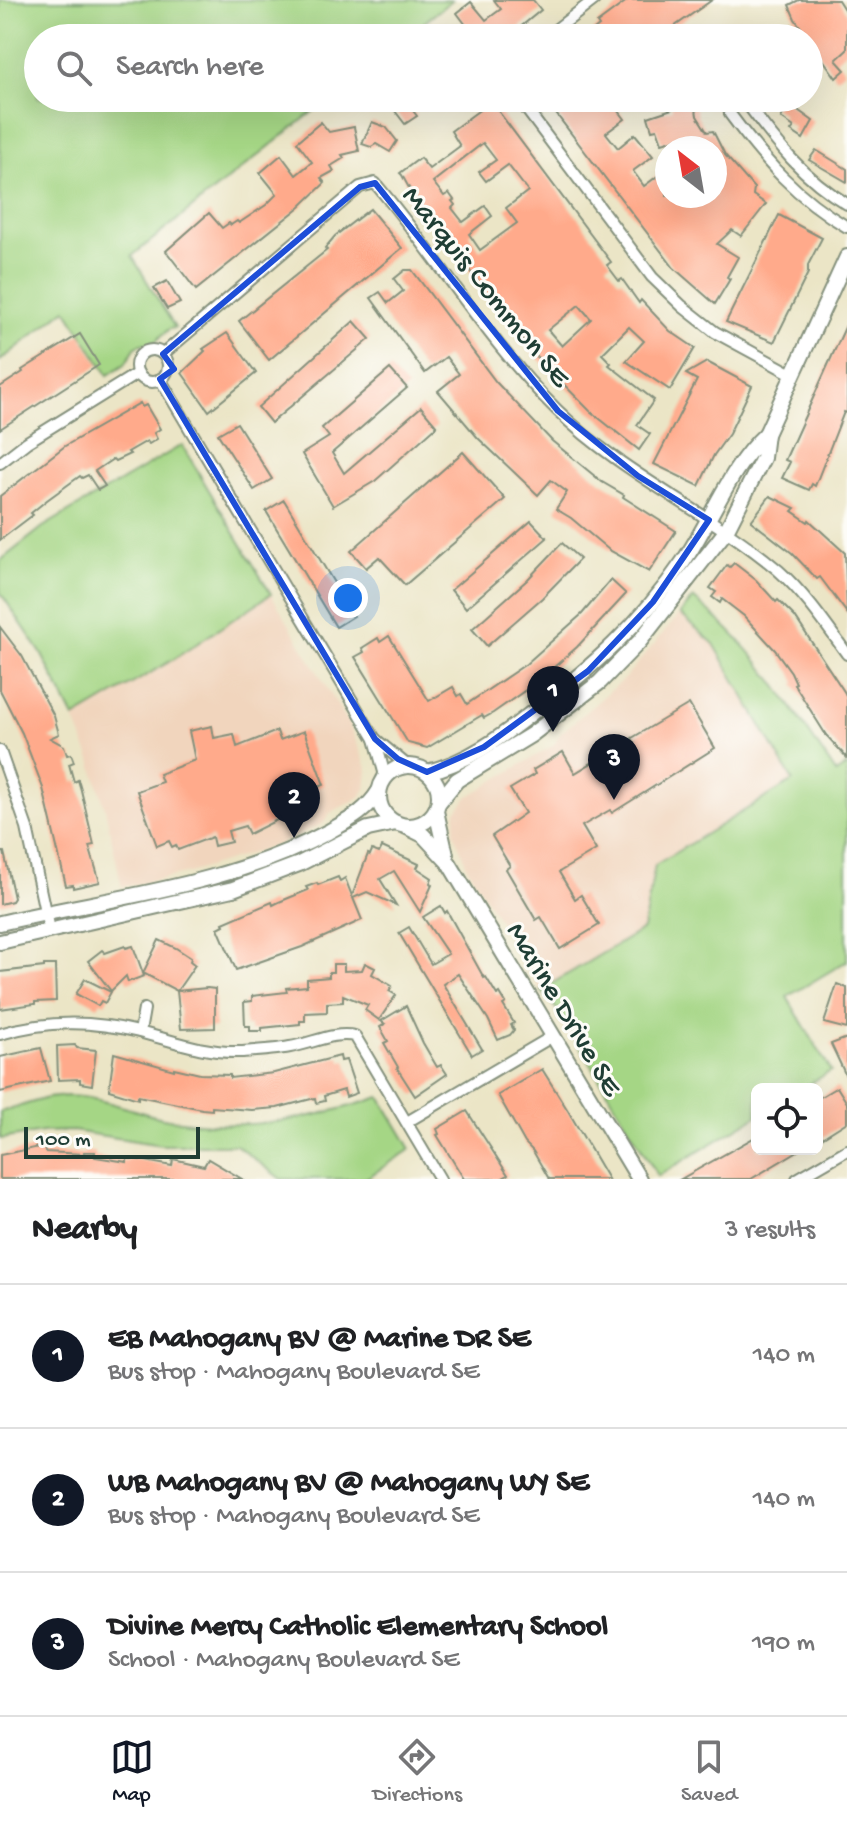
<!DOCTYPE html>
<meta charset="utf-8">
<style>
body{margin:0;font-family:"Gochi Hand",sans-serif;background:#f2f2f2;color:#202124}
.controls{position:absolute;right:24px;bottom:24px;display:grid;overflow:hidden;border-radius:12px;box-shadow:0 8px 32px #0002}
.controls button{width:72px;height:72px;display:grid;place-items:center;padding:0;border:0;border-bottom:2px solid #e0e0e0;background:#fff;color:#202124;font:40px sans-serif}
.compass{position:absolute;left:655px;top:136px;width:72px;height:72px;border-radius:50%;background:#fff;box-shadow:0 8px 32px #0002;rotate:329deg}
.scale{position:absolute;left:24px;bottom:20px;width:176px;box-sizing:border-box;padding-left:8px;border:4px solid #1f3d34;border-top:0;font-size:22px;line-height:28px;white-space:nowrap;color:#1f3d34;-webkit-text-stroke:6px #fdfcf7;paint-order:stroke}
.you{position:absolute;left:348px;top:598px;width:28px;height:28px;margin:-20px;border:6px solid #fff;border-radius:50%;background:#1a73e8;box-shadow:0 0 0 12px #1a73e833}
.badge{display:grid;place-items:center;width:52px;height:52px;border-radius:50%;background:#111827;color:#fff;font-size:26px;font-weight:700}
.pin{position:absolute;translate:-50% -66px;filter:drop-shadow(0 2px 4px #0008)}
.pin::after{content:'';position:absolute;top:42px;width:28px;height:24px;background:inherit;clip-path:polygon(0 0,100% 0,50% 100%)}
.list{margin:0;padding:0;list-style:none}
h2{display:flex;justify-content:space-between;align-items:center;height:104px;margin:0;padding:0 32px;font-size:34px}
h2 small{font-size:26px;font-weight:400;color:#757577}
.list li{display:grid;grid-template-columns:52px 1fr auto;gap:24px;align-items:center;box-sizing:border-box;height:144px;padding:0 32px;border-top:2px solid #e0e0e0}
.list b{display:block;font-size:30px;white-space:nowrap}
.list p{margin:0;font-size:26px;white-space:nowrap;color:#757577}
.list em{font-size:26px;font-style:normal;color:#757577}
.icon{flex:none;width:44px;height:44px;fill:none;stroke:currentColor;stroke-width:2;stroke-linecap:round;stroke-linejoin:round}
.map{position:relative;flex:none;width:847px;height:1179px;overflow:hidden}
.search{position:absolute;background:#fff;box-shadow:0 8px 32px #0002;left:24px;right:24px;top:24px;height:88px;display:flex;align-items:center;gap:20px;box-sizing:border-box;padding:0 28px;border-radius:44px;color:#757577;font-size:30px}
.sheet{height:536px;background:#fff}
nav{display:flex;justify-content:space-around;align-items:center;box-sizing:border-box;height:112px;border-top:2px solid #e0e0e0;background:#fff;font-size:22px;color:#757577}
nav a{display:grid;justify-items:center;gap:4px}
nav .on{color:#111827}
.map>svg:first-child{display:block}
.built{fill:#f1d5bd}
.green{fill:#a5d685;stroke:#628a5c;stroke-width:2}
.building{fill:#ffaa8b;fill-rule:evenodd}
.lines{fill:none;stroke-linecap:round;stroke-linejoin:round}
.street-casing{stroke:#85917d;stroke-width:14}
.secondary-casing{stroke:#85917d;stroke-width:18}
.street{stroke:#fff;stroke-width:10}
.secondary{stroke:#fff;stroke-width:14}
.marked{fill:none;stroke:#1d4ed8;stroke-width:6;stroke-linejoin:round}
.labels{text-anchor:middle;stroke-width:6;stroke-linejoin:round;paint-order:stroke}
.street-label{font-size:30px;fill:#1f3d34;stroke:#fdfcf7}
</style>
<div class="map">
<svg width="847" height="1179" viewBox="0 0 847 1179">
<rect width="100%" height="100%" fill="#fdfcf7"/>
<filter id="ink" filterUnits="userSpaceOnUse"><feTurbulence type="fractalNoise" baseFrequency=".0125" numOctaves="2"/><feDisplacementMap in="SourceGraphic" scale="16" xChannelSelector="R" yChannelSelector="G"/><feConvolveMatrix kernelMatrix="1 2 1 2 8 2 1 2 1" color-interpolation-filters="sRGB"/></filter>
<filter id="wash" filterUnits="userSpaceOnUse"><feTurbulence type="fractalNoise" baseFrequency=".006" numOctaves="4" result="noise"/><feDisplacementMap in="SourceGraphic" scale="32" xChannelSelector="R" yChannelSelector="G"/><feGaussianBlur stdDeviation="1.8" result="paint"/><feColorMatrix in="noise" values="0 0 0 0 0 0 0 0 0 0 0 0 0 0 0 0 0 1.4 0 .05"/><feComposite in="paint" operator="in"/></filter>
<g filter="url(#wash)">
<rect width="100%" height="100%" fill="#ebe5c6"/>
<g class="built">
<polygon points="271,594 349,725 368,770 366,789 360,797 330,813 324,823 277,845 189,873 122,887 105,808 91,760 74,718 174,659"/>
<polygon points="680,614 714,644 793,781 655,865 644,929 541,990 467,867 454,832 456,811 469,796 554,745 561,733 624,679"/>
</g>
<g class="green">
<polygon points="0,0 452,0 405,38 38,38 38,98 330,98 132,256 175,328 169,329 155,342 141,344 135,348 125,364 108,375 66,309 0,361"/>
<polygon points="182,445 271,594 174,659 74,718 41,653 0,592 0,561 43,527"/>
<path d="M693,598C759,650 790,705 836,773L847,765V961L787,997L831,1071L801,1089H757V1116L658,1176L560,1013L541,990L643,929L655,865L793,781L714,644L680,614Z"/>
<path d="M68,1096C103,1097 130,1111 163,1118C239,1133 308,1121 380,1097L411,1149L365,1179H281L236,1145H161L73,1131L43,1132L0,1139V1112L47,1098Z"/>
</g>
<g id="blocks">
<g class="building">
<polygon points="494,0 533,0 541,10 507,38 505,35 502,38 459,38 466,25 457,13 471,2 486,20 501,9"/>
<polygon points="628,0 712,0 658,38 584,38 599,26 597,23"/>
<polygon points="799,0 838,0 847,14 847,50 836,60 845,70 836,78 795,19 789,5"/>
<polygon points="385,98 403,98 417,116 405,124"/>
<polygon points="544,98 609,98 625,119 606,133 618,148 635,134 653,156 633,171 644,186 667,169 667,196 715,196 715,148 696,148 690,140 686,142 682,137 662,143 657,129 652,130 648,117 672,109 671,98 692,98 691,103 695,102 697,116 707,132 713,131 725,155 754,188 753,195 766,204 741,236 732,230 717,244 738,257 727,277 730,279 715,304 674,268"/>
<polygon points="775,98 781,98 813,121 803,139 791,131 794,127 781,118 783,114 771,104"/>
<path d="M489,103L491,105L493,104L611,262L607,265L619,281L622,279L639,303L641,300L670,331L695,348L670,390L626,361L644,341L629,327L602,354L611,363L609,365L654,400L637,425L650,434L639,450L590,411L531,351L415,199L402,175L400,173L420,158L429,169L460,146L451,131ZM483,143L496,160L479,172L486,181L508,165L528,191L506,208L517,223L480,250L469,234L492,216L485,206L463,222L452,208L455,205L452,201L454,200L449,193L444,196L433,182ZM579,305L591,319L562,346L548,330Z"/>
<polygon points="321,122 329,132 354,127 359,151 342,155 344,158 331,166 334,171 321,178 325,183 300,207 196,290 166,251 209,213 222,228 229,223 231,225 237,221 239,223 266,205 277,194 260,173 281,155 296,175 312,162 297,142"/>
<polygon points="372,122 386,127 397,141 390,152 376,144 371,147 362,144"/>
<polygon points="816,150 847,169 847,182 809,160"/>
<polygon points="370,209 402,248 269,360 239,321 327,250 325,248 335,236"/>
<polygon points="779,215 822,238 808,265 808,273 774,342 726,322"/>
<polygon points="405,270 412,270 496,382 552,441 602,482 624,495 623,497 676,531 649,572 609,550 571,518 556,509 567,492 551,480 538,495 478,438 438,391 459,374 446,357 425,373 371,298 380,292 388,303 403,291 394,279"/>
<polygon points="167,281 180,303 167,309 154,288"/>
<polygon points="354,321 370,339 271,423 258,407"/>
<polygon points="847,323 847,413 844,412 815,486 812,484 809,490 782,478 790,462 785,460"/>
<polygon points="227,333 256,373 209,411 182,373 205,351 203,349"/>
<polygon points="80,334 99,365 0,429 0,387 23,372 22,370"/>
<polygon points="707,362 752,386 729,434 714,455 699,486 654,464 697,380 686,374"/>
<polygon points="390,369 407,388 332,453 344,473 421,407 437,426 375,481 333,506 302,454 329,437 322,428"/>
<polygon points="140,403 142,407 146,405 160,429 154,433 157,439 149,444 147,441 128,452 130,454 115,461 113,459 95,471 105,486 98,490 88,475 82,478 80,476 47,500 31,513 33,515 0,540 0,496 65,446"/>
<polygon points="237,423 272,479 254,490 218,434"/>
<polygon points="463,452 505,499 405,585 379,557 366,568 351,551"/>
<polygon points="770,496 795,508 792,511 808,522 809,520 845,553 847,613 820,577 817,579 792,553 751,521"/>
<polygon points="284,500 354,616 336,627 266,511"/>
<polygon points="531,521 547,538 466,608 451,590"/>
<polygon points="562,543 580,559 542,598 487,646 472,629 527,580"/>
<polygon points="734,563 756,580 776,602 778,600 795,617 845,693 847,699 847,758 826,735 794,684 796,683 791,672 775,650 744,616 722,599 720,603 712,597 716,592 710,588 727,565 730,567"/>
<polygon points="611,580 626,594 577,647 537,682 493,713 484,718 482,715 427,748 408,743 355,657 364,652 362,648 378,638 380,642 389,636 429,701 453,687 458,696 461,694 467,704 526,664 582,614"/>
<polygon points="0,627 22,656 54,716 59,734 50,738 64,746 67,755 71,754 74,762 69,764 74,782 78,780 81,790 94,845 89,846 100,882 73,888 73,885 66,886 43,788 22,733 0,690"/>
<polygon points="689,704 715,748 612,813 610,810 582,826 596,850 559,872 575,899 581,895 599,925 560,949 541,917 536,920 506,869 510,866 492,836 525,813 510,789 535,774 533,770 563,752 575,773 613,750 616,755 635,743 632,738"/>
<polygon points="212,726 214,738 234,734 237,747 277,731 280,740 304,731 324,785 307,791 311,801 277,813 279,819 249,834 245,826 228,831 231,842 214,846 212,837 178,850 176,845 172,847 169,841 157,846 137,791 162,782 159,774 195,760 189,731"/>
<polygon points="382,847 419,864 417,868 432,878 430,883 432,885 420,912 394,871 380,879 396,905 367,892 353,898 362,920 302,947 236,970 218,928 224,925 223,923 272,902 273,905 279,902 308,890 306,887 317,883 318,885 338,877 340,881 345,878 352,896 368,854 370,855 372,850 379,853"/>
<polygon points="0,852 4,852 14,898 12,901 0,904"/>
<polygon points="441,906 445,913 447,911 484,978 486,977 497,995 500,993 506,1003 503,1005 514,1023 511,1025 514,1030 510,1035 498,1040 488,1019 458,974 443,984 482,1049 472,1055 399,933 409,927 431,964 448,954 423,917"/>
<polygon points="159,940 176,948 191,958 190,961 195,965 177,991 143,973"/>
<polygon points="125,946 126,948 133,946 144,976 128,982 126,976 111,991 88,961 102,950 105,953"/>
<polygon points="365,963 375,968 372,974 392,986 389,991 396,995 379,1020 365,1010 368,1005 343,995 343,1002 327,1003 327,1012 305,1013 305,1021 300,1021 300,1024 262,1028 262,1031 250,1031 250,1026 245,1026 244,1002 252,1001 252,996 287,992 286,988 307,986 307,979 329,977 329,972 333,972 333,964 344,964 344,971 362,970"/>
<polygon points="44,965 55,965 56,1001 35,1002 35,1004 0,1009 0,972 44,967"/>
<polygon points="85,979 111,992 105,1003 101,1001 98,1006 76,994"/>
<polygon points="837,984 847,988 847,1029 824,1023"/>
<polygon points="207,988 215,989 215,1028 181,1029 177,991"/>
<polygon points="406,1006 423,1043 437,1067 441,1065 447,1074 415,1096 397,1068 398,1067 384,1043 388,1041 380,1027 385,1024 381,1021"/>
<polygon points="847,1038 847,1078 831,1044"/>
<polygon points="75,1045 77,1048 96,1050 92,1085 80,1083 80,1079 58,1080 57,1046"/>
<polygon points="41,1048 50,1081 0,1092 0,1057"/>
<polygon points="114,1053 174,1070 174,1068 200,1074 230,1075 230,1078 274,1073 340,1056 341,1061 346,1060 357,1093 346,1097 344,1090 324,1096 325,1101 316,1103 315,1098 277,1108 252,1110 212,1107 212,1110 202,1109 138,1096 138,1099 109,1090"/>
<polygon points="542,1069 567,1109 608,1179 549,1179 533,1151 525,1143 498,1095"/>
<polygon points="837,1087 847,1103 847,1122 817,1141 817,1099"/>
<polygon points="467,1111 508,1175 501,1179 464,1179 437,1135 439,1134 437,1129"/>
<polygon points="757,1136 757,1149 801,1149 751,1179 681,1179"/>
<polygon points="44,1146 45,1152 84,1154 84,1152 95,1152 95,1157 127,1162 127,1159 135,1159 172,1166 173,1159 204,1166 208,1159 242,1179 0,1179 0,1155"/>
</g>
</g>
</g>
<g filter="url(#ink)">
<use href="#blocks" fill-opacity="0" stroke="#85917d" stroke-width="2"/>
<g class="lines">
<defs>
<g id="street">
<polyline points="545,38 594,0"/>
<polyline points="518,98 652,277 682,306 715,332 792,374"/>
<path d="M847,204C803,178 776,143 746,102L740,99L733,101L729,107L730,114C765,161 796,197 847,227"/>
<circle cx="152" cy="366" r="16"/>
<path d="M163,354L360,187L375,183C438,257 488,342 557,410C623,475 708,511 778,570C805,594 826,625 847,654"/>
<polyline points="160,379 375,739 384,772 383,782"/>
<polyline points="0,463 27,442 138,373"/>
<polyline points="375,739 408,766"/>
<polyline points="0,751 27,828 49,930"/>
<polyline points="140,1032 144,1009"/>
<path d="M0,1034C47,1020 91,1020 139,1032C174,1041 203,1053 241,1052C256,1051 274,1050 290,1047C311,1044 334,1031 355,1036L440,1179"/>
<polyline points="407,1122 553,1036"/>
<polyline points="797,1179 847,1150"/>
</g>
<g id="secondary">
<circle cx="409" cy="796" r="30"/>
<path d="M427,772C467,763 501,737 533,712C593,667 640,625 683,562C712,520 729,468 766,434"/>
<polyline points="439,802 457,780 531,735 600,682 640,641 726,531 763,458 766,434 847,257"/>
<polyline points="436,811 446,855"/>
<polyline points="405,826 423,835 449,863 639,1179"/>
<path d="M0,923C111,897 226,887 328,832C349,820 366,812 379,791"/>
<polyline points="0,942 233,889 299,864 368,829 396,823"/>
</g>
</defs>
<use href="#street" class="street-casing"/>
<use href="#secondary" class="secondary-casing"/>
<use href="#street" class="street"/>
<use href="#secondary" class="secondary"/>
</g>
</g>
<path class="marked" d="M375,183L558,411L638,476L709,520L653,602L588,671L484,747L427,772L398,759L375,739L160,379L174,369L163,354L360,187Z"/>
<g class="labels">
<g class="street-label">
<text transform="translate(488 285) rotate(51)" y="10">Marquis Common SE</text>
<text transform="translate(566 1008) rotate(59)" y="10">Marine Drive SE</text>
</g>
</g>
</svg>
<div class="controls">
<button><svg class="icon" aria-label="locate" viewBox="0 0 24 24"><circle cx="12" cy="12" r="6"/><path d="M12 2v4M12 18v4M2 12h4M18 12h4"/></svg></button>
</div>
<svg class="compass" viewBox="-18 -18 36 36"><path d="M0-13l5 13h-10z" fill="#e53935"/><path d="M0 13l5-13h-10z" fill="#757577"/></svg>
<div class="scale">100 m</div>
<div class="you"></div>
<div class="pin badge" style="left:553px;top:732px">1</div>
<div class="pin badge" style="left:294px;top:838px">2</div>
<div class="pin badge" style="left:614px;top:800px">3</div>
<div class="search"><svg class="icon" aria-label="search" viewBox="0 0 24 24"><circle cx="10" cy="10" r="6"/><path d="M15 15l6 6"/></svg>Search here</div>
</div>
<section class="sheet">
<h2>Nearby<small>3 results</small></h2>
<ul class="list">
<li><span class="badge">1</span><div><b>EB Mahogany BV @ Marine DR SE</b><p>Bus stop · Mahogany Boulevard SE</p></div><em>140 m</em></li>
<li><span class="badge">2</span><div><b>WB Mahogany BV @ Mahogany WY SE</b><p>Bus stop · Mahogany Boulevard SE</p></div><em>140 m</em></li>
<li><span class="badge">3</span><div><b>Divine Mercy Catholic Elementary School</b><p>School · Mahogany Boulevard SE</p></div><em>190 m</em></li>
</ul>
</section>
<nav>
<a class="on"><svg class="icon" aria-label="map" viewBox="0 0 24 24"><path d="M3 6l6-2 6 2 6-2v14l-6 2-6-2-6 2zM9 4v14M15 6v14"/></svg>Map</a>
<a><svg class="icon" aria-label="directions" viewBox="0 0 24 24"><path d="M12 3l9 9-9 9-9-9zM9 14v-3h6M13 9l2 2-2 2"/></svg>Directions</a>
<a><svg class="icon" aria-label="saved" viewBox="0 0 24 24"><path d="M7 4h10v16l-5-4-5 4z"/></svg>Saved</a>
</nav>
